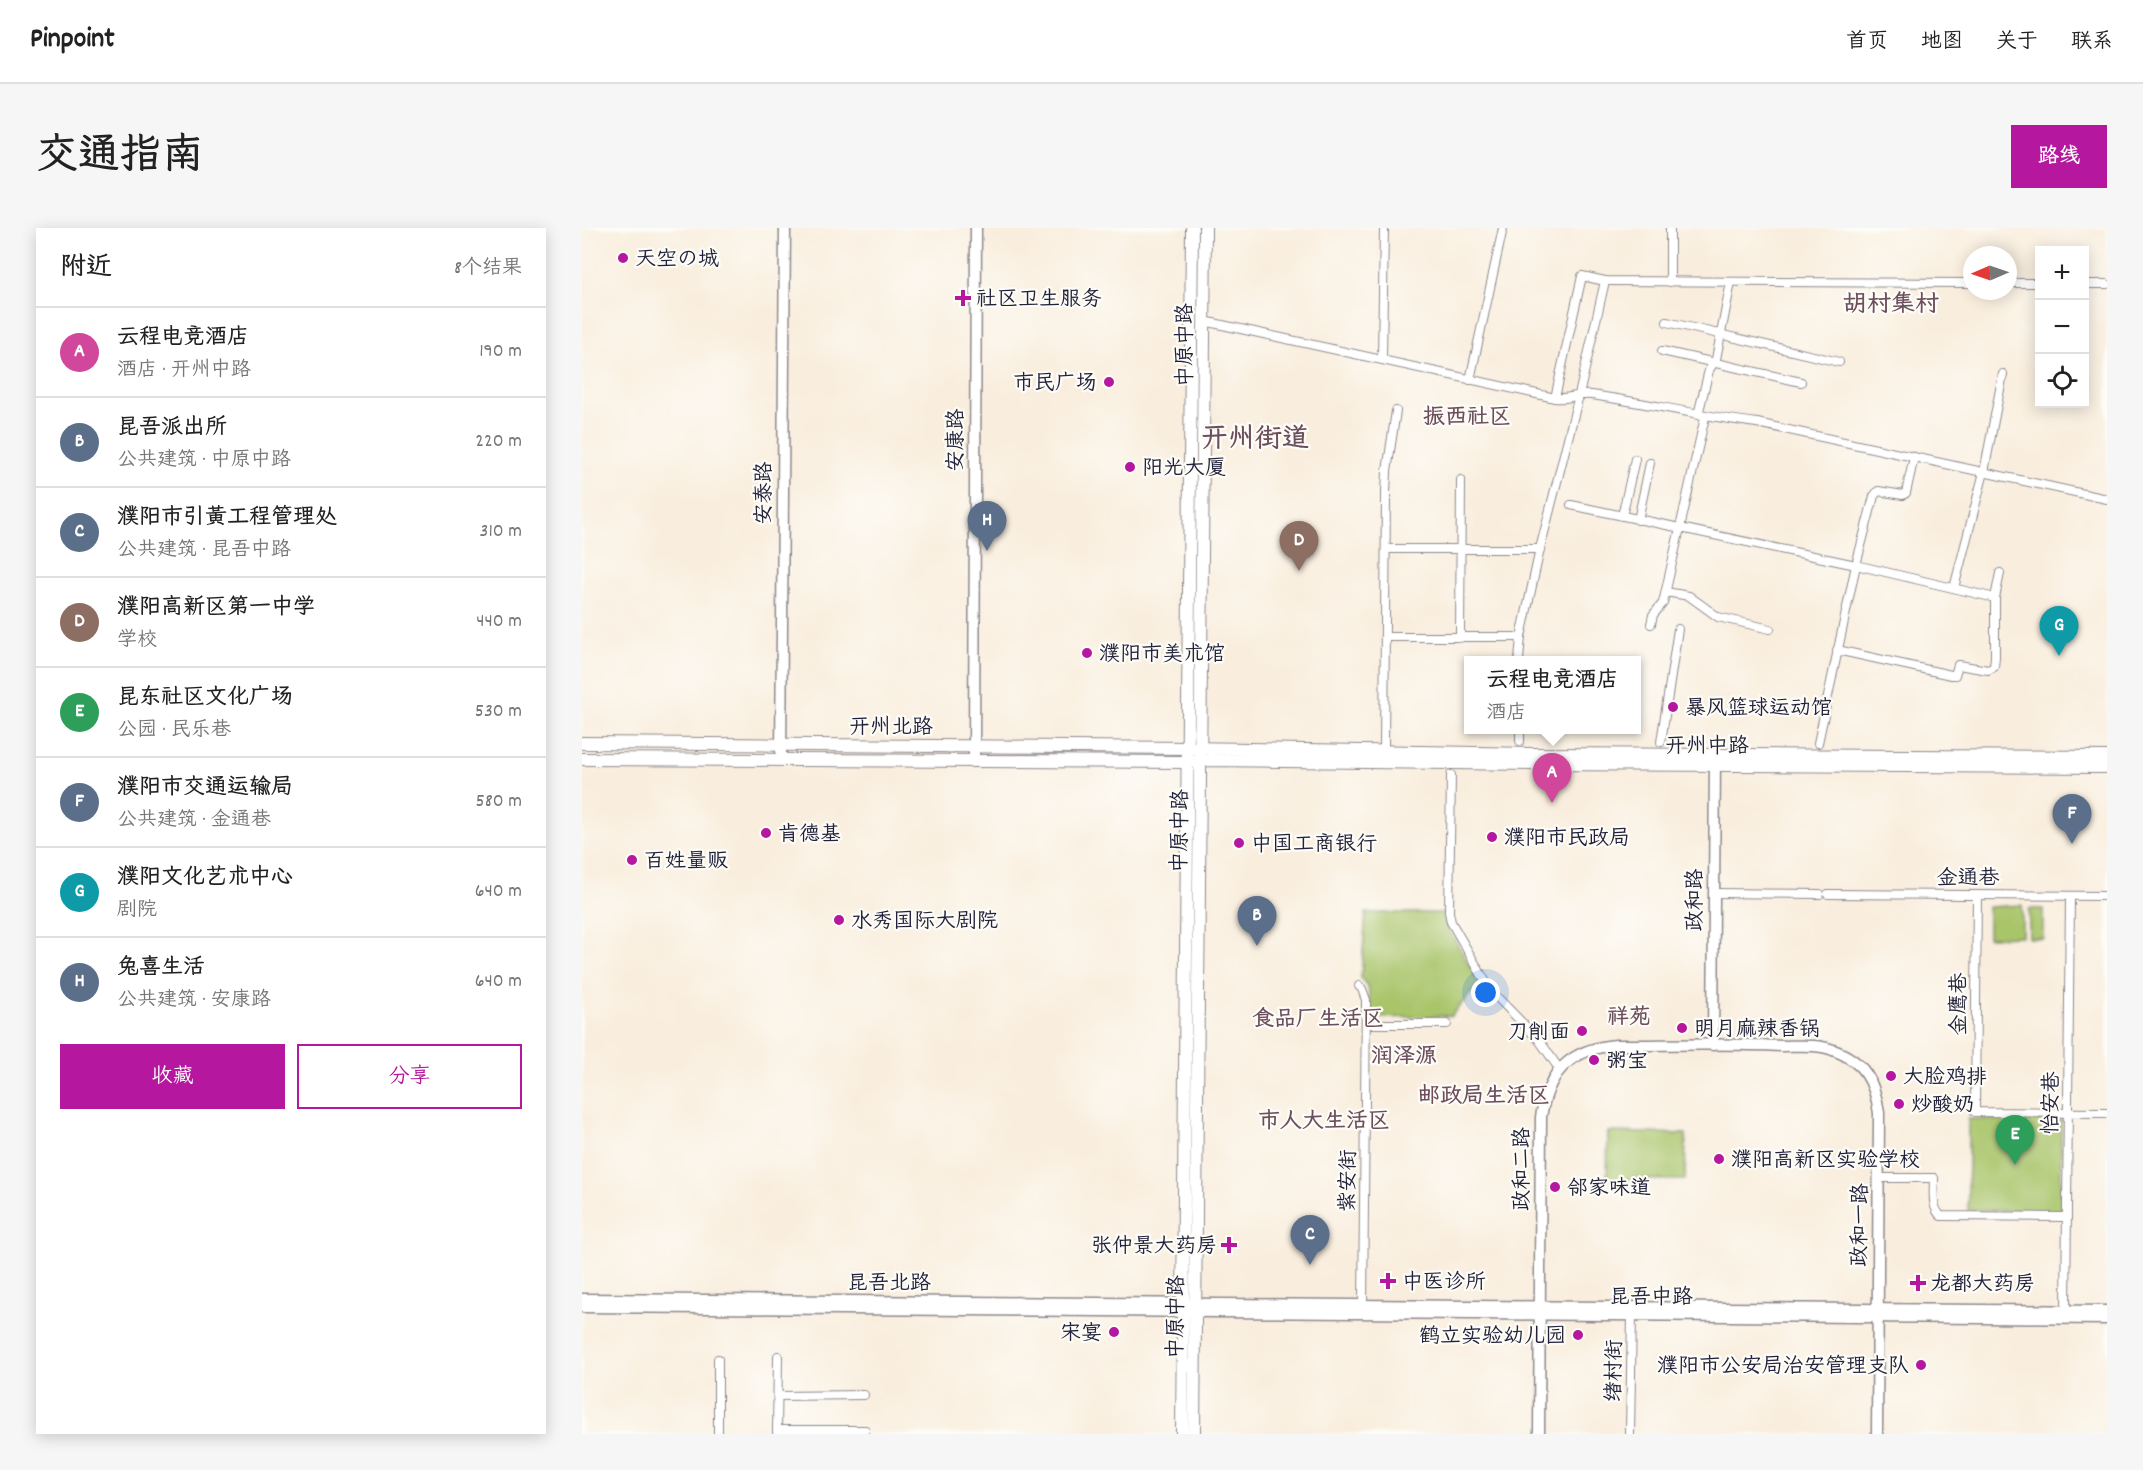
<!DOCTYPE html>
<html lang="zh">
<meta charset="utf-8">
<style>
body{margin:0;font-family:Dekko,"LXGW WenKai TC","Klee One",sans-serif;background:#f6f6f6;color:#222}
.controls{position:absolute;right:18px;top:18px;display:grid;overflow:hidden;border-radius:0px;box-shadow:0 3px 15px #0003}
.controls button{width:54px;height:54px;display:grid;place-items:center;padding:0;border:0;border-bottom:2px solid #e0e0e0;background:#fff;color:#222;font:30px sans-serif}
.compass{position:absolute;left:1381px;top:18px;width:54px;height:54px;border-radius:50%;background:#fff;box-shadow:0 3px 15px #0003;rotate:268deg}
.you{position:absolute;left:904px;top:765px;width:21px;height:21px;margin:-15px;border:4px solid #fff;border-radius:50%;background:#1a73e8;box-shadow:0 0 0 9px #1a73e833}
.badge{display:grid;place-items:center;width:39px;height:39px;border-radius:50%;background:#b5179e;color:#fff;font-size:20px;font-weight:700}
.pin{position:absolute;translate:-50% -50px;filter:drop-shadow(0 2px 3px #0008)}
.pin::after{content:'';position:absolute;top:32px;width:21px;height:18px;background:inherit;clip-path:polygon(0 0,100% 0,50% 100%)}
.popup{position:absolute;left:882px;top:428px;width:177px;height:78px;box-sizing:border-box;display:grid;place-content:center;border-radius:0px;background:#fff;filter:drop-shadow(0 2px 4px #0005);font-size:20px;white-space:nowrap;color:#767676}
.popup b{font-size:22px;color:#222}
.popup::after{content:'';position:absolute;left:50%;top:100%;margin-left:-12px;border:12px solid transparent;border-top-color:#fff}
.list{margin:0;padding:0;list-style:none}
h2{display:flex;justify-content:space-between;align-items:center;height:78px;margin:0;padding:0 24px;font-size:26px}
h2 small{font-size:20px;font-weight:400;color:#767676}
.list li{display:grid;grid-template-columns:39px 1fr auto;gap:18px;align-items:center;box-sizing:border-box;height:90px;padding:0 24px;border-top:2px solid #e0e0e0}
.list b{display:block;font-size:22px;white-space:nowrap}
.list p{margin:0;font-size:20px;white-space:nowrap;color:#767676}
.list em{font-size:20px;font-style:normal;color:#767676}
.actions{display:flex;gap:12px;padding:18px 24px}
.actions a{flex:1;padding:14px 0;border:2px solid #b5179e;border-radius:0px;text-align:center;font-size:21px;color:#b5179e}
.actions .main{background:#b5179e;color:#fff}
.icon{flex:none;width:33px;height:33px;fill:none;stroke:currentColor;stroke-width:2;stroke-linecap:round;stroke-linejoin:round}
.map{position:relative;flex:none;width:1525px;height:1206px;overflow:hidden;border-radius:0px}
header{display:flex;align-items:center;gap:36px;box-sizing:border-box;height:84px;padding:0 30px;background:#fff;border-bottom:2px solid #e0e0e0}
header strong{font-size:28px}
nav{display:flex;gap:33px;margin-inline-start:auto;font-size:21px}
.intro{display:flex;align-items:center;justify-content:space-between;box-sizing:border-box;height:144px;padding:0 36px}
h1{margin:0;font-size:42px}
.button{padding:15px 27px;border-radius:0px;background:#b5179e;color:#fff;font-size:21px;font-weight:700}
main{display:flex;gap:36px;padding:0 36px}
aside{flex:1;background:#fff;border-radius:0px;box-shadow:0 3px 15px #0003}
.map>svg:first-child{display:block}
.green{fill:#a9c56b;stroke:#667453;stroke-width:1.5}
.lines{fill:none;stroke-linecap:round;stroke-linejoin:round}
.street-casing{stroke:#8e888c;stroke-width:10}
.secondary-casing{stroke:#8e888c;stroke-width:13}
.primary-casing{stroke:#8e888c;stroke-width:14}
.street{stroke:#fff;stroke-width:8}
.secondary{stroke:#fff;stroke-width:10}
.primary{stroke:#fff;stroke-width:12}
.poi-dot{fill:#b5179e;stroke:#fdfcf7;stroke-width:2}
.labels{text-anchor:middle;stroke-width:4.5;stroke-linejoin:round;paint-order:stroke}
.poi-label{font-size:21px;fill:#22223b;stroke:#fdfcf7;text-anchor:start}
.street-label{font-size:21px;fill:#22223b;stroke:#fdfcf7}
.neighbourhood-label{font-size:22px;font-weight:bold;fill:#6c4e5d;stroke:#fdfcf7}
.quarter-label{font-size:24px;font-weight:bold;fill:#6c4e5d;stroke:#fdfcf7}
.district-label{font-size:27px;font-weight:bold;fill:#6c4e5d;stroke:#fdfcf7}
</style>
<header>
<strong>Pinpoint</strong>
<nav><a>首页</a><a>地图</a><a>关于</a><a>联系</a></nav>
</header>
<div class="intro"><h1>交通指南</h1><a class="button">路线</a></div>
<main>
<aside>
<h2>附近<small>8个结果</small></h2>
<ul class="list">
<li><span class="badge" style="background:#d1479c">A</span><div><b>云程电竞酒店</b><p>酒店 · 开州中路</p></div><em>190 m</em></li>
<li><span class="badge" style="background:#5c6f8a">B</span><div><b>昆吾派出所</b><p>公共建筑 · 中原中路</p></div><em>220 m</em></li>
<li><span class="badge" style="background:#5c6f8a">C</span><div><b>濮阳市引黄工程管理处</b><p>公共建筑 · 昆吾中路</p></div><em>310 m</em></li>
<li><span class="badge" style="background:#8d6e63">D</span><div><b>濮阳高新区第一中学</b><p>学校</p></div><em>440 m</em></li>
<li><span class="badge" style="background:#2e9e5b">E</span><div><b>昆东社区文化广场</b><p>公园 · 民乐巷</p></div><em>530 m</em></li>
<li><span class="badge" style="background:#5c6f8a">F</span><div><b>濮阳市交通运输局</b><p>公共建筑 · 金通巷</p></div><em>580 m</em></li>
<li><span class="badge" style="background:#0f9aa8">G</span><div><b>濮阳文化艺术中心</b><p>剧院</p></div><em>640 m</em></li>
<li><span class="badge" style="background:#5c6f8a">H</span><div><b>兔喜生活</b><p>公共建筑 · 安康路</p></div><em>640 m</em></li>
</ul>
<div class="actions"><a class="main">收藏</a><a>分享</a></div>
</aside>
<div class="map">
<svg width="1525" height="1206" viewBox="0 0 1525 1206">
<rect width="100%" height="100%" fill="#fdfcf7"/>
<filter id="ink" filterUnits="userSpaceOnUse"><feTurbulence type="fractalNoise" baseFrequency=".0167" numOctaves="2"/><feDisplacementMap in="SourceGraphic" scale="12" xChannelSelector="R" yChannelSelector="G"/><feConvolveMatrix kernelMatrix="1 2 1 2 8 2 1 2 1" color-interpolation-filters="sRGB"/></filter>
<filter id="wash" filterUnits="userSpaceOnUse"><feTurbulence type="fractalNoise" baseFrequency=".008" numOctaves="4" result="noise"/><feDisplacementMap in="SourceGraphic" scale="24" xChannelSelector="R" yChannelSelector="G"/><feGaussianBlur stdDeviation="1.35" result="paint"/><feColorMatrix in="noise" values="0 0 0 0 0 0 0 0 0 0 0 0 0 0 0 0 0 1.4 0 .05"/><feComposite in="paint" operator="in"/></filter>
<g filter="url(#wash)">
<rect width="100%" height="100%" fill="#f9eede"/>
<g class="green">
<polygon points="1440,677 1440,708 1406,709 1406,679"/>
<rect x="1447" y="681" width="14" height="29"/>
<polygon points="784,685 861,685 862,693 896,752 895,758 869,788 792,790 789,786 786,759 779,750"/>
<polygon points="1386,891 1479,892 1479,983 1386,982"/>
<polygon points="1026,904 1104,906 1103,952 1025,951"/>
</g>
</g>
<g filter="url(#ink)">
<g class="lines">
<defs>
<g id="street">
<polyline points="1088,54 1088,0"/>
<polyline points="1426,55 1458,55"/>
<polyline points="1502,56 1525,56"/>
<path d="M622,93L973,170C986,172 997,165 1010,167C1065,175 1119,188 1175,195L1525,271"/>
<polyline points="1085,94 1257,134"/>
<polyline points="1080,123 1219,154"/>
<polyline points="800,131 802,0"/>
<polyline points="888,152 921,0"/>
<polyline points="973,170 1000,48 1023,53 1390,55"/>
<polyline points="1116,187 1127,142 1134,131 1149,54"/>
<polyline points="989,277 1274,337 1413,370 1418,345"/>
<polyline points="1040,288 1053,231"/>
<polyline points="1056,292 1068,235"/>
<polyline points="804,321 958,321"/>
<polyline points="1372,360 1402,244 1421,146"/>
<polyline points="1084,364 1107,368 1136,389 1188,401"/>
<polyline points="1069,396 1071,387 1081,375 1123,189"/>
<polyline points="803,409 939,409"/>
<polyline points="878,410 879,252"/>
<polyline points="1255,422 1369,447 1373,447 1376,437 1406,442 1412,439 1413,429 1413,370"/>
<polyline points="937,432 939,409 958,321 997,167 1023,53"/>
<polyline points="938,502 938,513"/>
<polyline points="1079,514 1096,401"/>
<polyline points="1236,515 1274,337 1292,268 1296,263 1321,267 1324,265 1332,229"/>
<polyline points="802,523 804,265 805,243 814,183"/>
<polyline points="869,547 867,684 869,694 909,763 957,812 978,842"/>
<polyline points="1132,665 1238,666"/>
<polyline points="1246,666 1525,668"/>
<polyline points="1395,667 1393,884 1525,885"/>
<polyline points="777,758 780,761 784,772 781,1078"/>
<polyline points="784,796 865,796"/>
<polyline points="1297,950 1335,950"/>
<path d="M1339,950H1352C1352,962 1349,980 1359,988L1485,989"/>
<polyline points="1484,1083 1488,668"/>
<polyline points="196,1168 282,1167"/>
<polyline points="195,1202 283,1202"/>
<polyline points="195,1205 196,1128"/>
<polyline points="136,1206 136,1131"/>
<polyline points="1048,1206 1050,1085"/>
</g>
<g id="secondary">
<polyline points="199,531 203,0"/>
<polyline points="392,533 394,0"/>
<polyline points="1131,817 1133,529"/>
<polyline points="0,1071 1525,1083"/>
<polyline points="0,1079 1525,1091"/>
<path d="M957,1206L959,889C966,844 988,821 1034,817C1089,817 1145,815 1201,818C1217,818 1236,816 1251,822C1282,833 1293,854 1297,885L1295,1206"/>
</g>
<g id="primary">
<polyline points="0,515 606,520 951,526 1525,529"/>
<polyline points="0,531 605,534 628,532 951,536 1525,539"/>
<polyline points="600,1206 610,0"/>
<polyline points="612,1206 623,0"/>
</g>
</defs>
<use href="#street" class="street-casing"/>
<use href="#secondary" class="secondary-casing"/>
<use href="#primary" class="primary-casing"/>
<use href="#street" class="street"/>
<use href="#secondary" class="secondary"/>
<use href="#primary" class="primary"/>
</g>
</g>
<g class="poi-dot">
<circle cx="41" cy="30" r="6"/>
<path d="M378 61h6v6h6v6h-6v6h-6v-6h-6v-6h6z"/>
<circle cx="527" cy="154" r="6"/>
<circle cx="548" cy="239" r="6"/>
<circle cx="505" cy="425" r="6"/>
<circle cx="1091" cy="479" r="6"/>
<circle cx="184" cy="605" r="6"/>
<circle cx="910" cy="609" r="6"/>
<circle cx="657" cy="615" r="6"/>
<circle cx="50" cy="632" r="6"/>
<circle cx="257" cy="692" r="6"/>
<circle cx="1100" cy="800" r="6"/>
<circle cx="1000" cy="803" r="6"/>
<circle cx="1012" cy="832" r="6"/>
<circle cx="1309" cy="848" r="6"/>
<circle cx="1317" cy="876" r="6"/>
<circle cx="1137" cy="931" r="6"/>
<circle cx="973" cy="959" r="6"/>
<path d="M644 1008h6v6h6v6h-6v6h-6v-6h-6v-6h6z"/>
<path d="M803 1044h6v6h6v6h-6v6h-6v-6h-6v-6h6z"/>
<path d="M1333 1046h6v6h6v6h-6v6h-6v-6h-6v-6h6z"/>
<circle cx="532" cy="1104" r="6"/>
<circle cx="996" cy="1107" r="6"/>
<circle cx="1339" cy="1137" r="6"/>
</g>
<g class="labels">
<g class="poi-label">
<text x="53" y="37">天空の城</text>
<text x="394" y="77">社区卫生服务</text>
<text x="515" y="161" text-anchor="end">市民广场</text>
<text x="560" y="246">阳光大厦</text>
<text x="517" y="432">濮阳市美术馆</text>
<text x="1103" y="486">暴风篮球运动馆</text>
<text x="196" y="612">肯德基</text>
<text x="922" y="616">濮阳市民政局</text>
<text x="669" y="622">中国工商银行</text>
<text x="62" y="639">百姓量贩</text>
<text x="269" y="699">水秀国际大剧院</text>
<text x="1112" y="807">明月麻辣香锅</text>
<text x="988" y="810" text-anchor="end">刀削面</text>
<text x="1024" y="839">粥宝</text>
<text x="1321" y="855">大脸鸡排</text>
<text x="1329" y="883">炒酸奶</text>
<text x="1149" y="938">濮阳高新区实验学校</text>
<text x="985" y="966">邻家味道</text>
<text x="635" y="1024" text-anchor="end">张仲景大药房</text>
<text x="820" y="1060">中医诊所</text>
<text x="1348" y="1062">龙都大药房</text>
<text x="520" y="1111" text-anchor="end">宋宴</text>
<text x="984" y="1114" text-anchor="end">鹤立实验幼儿园</text>
<text x="1327" y="1144" text-anchor="end">濮阳市公安局治安管理支队</text>
</g>
<g class="street-label">
<text transform="translate(602 117) rotate(-90)" y="7">中原中路</text>
<text transform="translate(373 212) rotate(-90)" y="7">安康路</text>
<text transform="translate(181 265) rotate(-90)" y="7">安泰路</text>
<text x="309" y="505">开州北路</text>
<text x="1125" y="524">开州中路</text>
<text transform="translate(597 603) rotate(-89)" y="7">中原中路</text>
<text x="1386" y="656">金通巷</text>
<text transform="translate(1112 672) rotate(-90)" y="7">政和路</text>
<text transform="translate(1376 776) rotate(-90)" y="7">金鹰巷</text>
<text transform="translate(1468 875) rotate(-89)" y="7">怡安巷</text>
<text transform="translate(939 941) rotate(-90)" y="7">政和二路</text>
<text transform="translate(765 953) rotate(-89)" y="7">紫安街</text>
<text transform="translate(1277 997) rotate(-89)" y="7">政和一路</text>
<text x="307" y="1061">昆吾北路</text>
<text x="1069" y="1075">昆吾中路</text>
<text transform="translate(593 1089) rotate(-89)" y="7">中原中路</text>
<text transform="translate(1031 1143) rotate(-89)" y="7">绪村街</text>
</g>
<g class="neighbourhood-label">
<text x="885" y="195">振西社区</text>
<text x="1047" y="795">祥苑</text>
<text x="736" y="797">食品厂生活区</text>
<text x="822" y="834">润泽源</text>
<text x="902" y="874">邮政局生活区</text>
<text x="742" y="899">市人大生活区</text>
</g>
<g class="quarter-label">
<text x="1309" y="83">胡村集村</text>
</g>
<g class="district-label">
<text x="673" y="218">开州街道</text>
</g>
</g>
</svg>
<div class="controls">
<button>+</button>
<button>−</button>
<button><svg class="icon" aria-label="locate" viewBox="0 0 24 24"><circle cx="12" cy="12" r="6"/><path d="M12 2v4M12 18v4M2 12h4M18 12h4"/></svg></button>
</div>
<svg class="compass" viewBox="-18 -18 36 36"><path d="M0-13l5 13h-10z" fill="#e53935"/><path d="M0 13l5-13h-10z" fill="#767676"/></svg>
<div class="you"></div>
<div class="pin badge" style="left:970px;top:575px;background:#d1479c">A</div>
<div class="popup"><b>云程电竞酒店</b>酒店</div>
<div class="pin badge" style="left:675px;top:718px;background:#5c6f8a">B</div>
<div class="pin badge" style="left:728px;top:1037px;background:#5c6f8a">C</div>
<div class="pin badge" style="left:717px;top:343px;background:#8d6e63">D</div>
<div class="pin badge" style="left:1433px;top:937px;background:#2e9e5b">E</div>
<div class="pin badge" style="left:1490px;top:616px;background:#5c6f8a">F</div>
<div class="pin badge" style="left:1477px;top:428px;background:#0f9aa8">G</div>
<div class="pin badge" style="left:405px;top:323px;background:#5c6f8a">H</div>
</div>
</main>
